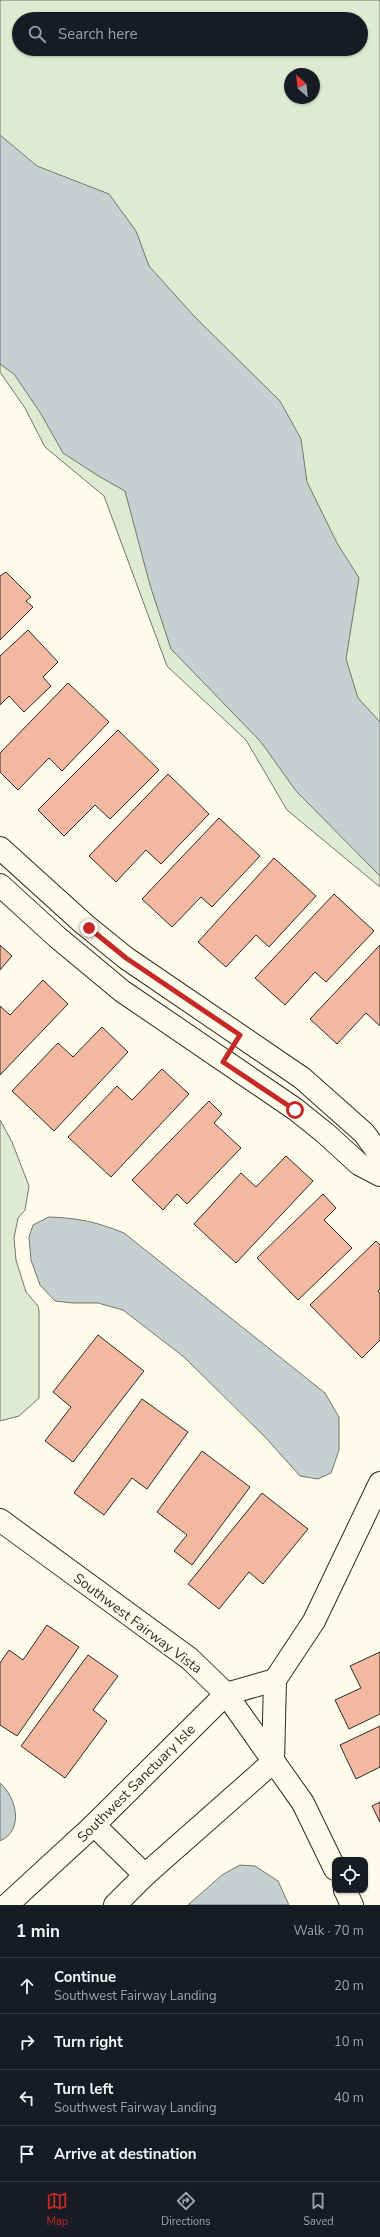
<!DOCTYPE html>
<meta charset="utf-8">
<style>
body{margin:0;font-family:"Nunito Sans",sans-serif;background:#242831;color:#f1f3f6}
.controls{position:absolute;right:12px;bottom:12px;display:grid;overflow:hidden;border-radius:8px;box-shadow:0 1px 3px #0004}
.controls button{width:36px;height:36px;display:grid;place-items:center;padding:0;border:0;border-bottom:1px solid #363941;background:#171b24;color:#f1f3f6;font:20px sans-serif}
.compass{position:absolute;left:284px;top:68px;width:36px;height:36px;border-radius:50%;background:#171b24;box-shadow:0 1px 3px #0004;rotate:333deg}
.stop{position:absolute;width:12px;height:12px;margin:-9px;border:3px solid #c62828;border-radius:50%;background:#fff}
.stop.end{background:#c62828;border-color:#fff;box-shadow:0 1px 4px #0008}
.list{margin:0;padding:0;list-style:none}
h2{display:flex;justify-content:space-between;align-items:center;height:52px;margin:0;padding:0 16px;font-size:17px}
h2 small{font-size:13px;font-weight:400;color:#9ea1a6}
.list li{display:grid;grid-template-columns:26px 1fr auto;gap:12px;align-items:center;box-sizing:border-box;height:56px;padding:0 16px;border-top:1px solid #363941}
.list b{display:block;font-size:15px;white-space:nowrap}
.list p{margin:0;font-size:13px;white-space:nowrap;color:#9ea1a6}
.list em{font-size:13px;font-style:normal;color:#9ea1a6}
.icon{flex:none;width:22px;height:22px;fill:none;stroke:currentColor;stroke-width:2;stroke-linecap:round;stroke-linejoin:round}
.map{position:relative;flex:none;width:380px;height:1905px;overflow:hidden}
.search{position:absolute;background:#171b24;box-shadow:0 1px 3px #0004;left:12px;right:12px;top:12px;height:44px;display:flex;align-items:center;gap:10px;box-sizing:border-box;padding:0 14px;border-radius:22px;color:#9ea1a6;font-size:15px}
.sheet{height:276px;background:#171b24}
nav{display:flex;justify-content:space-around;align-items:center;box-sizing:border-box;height:56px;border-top:1px solid #363941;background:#171b24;font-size:11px;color:#9ea1a6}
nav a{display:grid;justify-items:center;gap:2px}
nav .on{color:#c62828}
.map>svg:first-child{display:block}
.green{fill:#deebd1;stroke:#74746e;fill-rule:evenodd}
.water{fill:#c7d0d0;stroke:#74746e}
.building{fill:#f2b8a0;stroke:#2b2b2b}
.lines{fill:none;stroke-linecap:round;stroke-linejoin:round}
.street-casing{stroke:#2b2b2b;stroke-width:24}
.street{stroke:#fdfbea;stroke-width:22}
.route{stroke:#c62828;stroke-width:5}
.labels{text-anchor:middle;stroke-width:3;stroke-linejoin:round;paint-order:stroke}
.street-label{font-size:14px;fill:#2b2b2b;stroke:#fdfbea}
</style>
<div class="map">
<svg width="380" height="1905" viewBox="0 0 380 1905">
<rect width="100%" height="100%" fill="#fdfbea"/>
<g class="green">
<path d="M0,0H380V887L287,810L246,740L167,666L104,496L45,447L25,408L0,372ZM19,19H361V49H19ZM290,74H314V98H290Z"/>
<polygon points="0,1120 12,1142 29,1186 25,1210 18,1218 14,1238 16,1260 26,1292 38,1306 39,1311 39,1398 19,1416 0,1421"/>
</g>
<g class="water">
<polygon points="0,135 37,166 109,194 136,231 149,266 194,316 280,401 301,439 307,482 337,543 359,578 346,659 358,698 380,722 380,876 296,791 261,742 171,649 150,585 125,491 100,477 63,453 41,414 14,374 0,364"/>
<path d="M49,1217C78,1218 97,1222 124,1233L325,1393L339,1417V1450L331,1473L318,1479L300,1476L265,1437L184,1357L123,1310L98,1303H73L55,1301L40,1285L31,1260L29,1237L33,1225Z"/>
<path d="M0,1783C16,1797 25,1830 0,1841Z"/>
<polygon points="240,1865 255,1866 278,1881 289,1905 188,1905 222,1875"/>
</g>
<g class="building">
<polygon points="6,572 31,597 26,601 33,607 0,640 0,576"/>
<polygon points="28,630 58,662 43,677 51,686 24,712 9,696 0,705 0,656"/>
<polygon points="68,683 109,722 62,771 49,758 18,790 0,772 0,753"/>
<polygon points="118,730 159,770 110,819 95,805 64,836 38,810"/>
<polygon points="168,774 209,814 161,864 146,850 116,882 89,856"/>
<polygon points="219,818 260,856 212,907 201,897 172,927 142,899"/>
<polygon points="274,858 316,896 269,947 256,935 226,967 198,942"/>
<polygon points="334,894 374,931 326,982 315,972 285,1005 255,978"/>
<polygon points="0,945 12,956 0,970"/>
<polygon points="380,945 380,1026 366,1013 337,1044 310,1019"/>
<polygon points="43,980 68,1004 0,1075 0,1006 10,1015"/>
<polygon points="102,1027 128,1052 54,1131 12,1091 58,1043 73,1057"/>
<polygon points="162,1069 189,1094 111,1177 68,1137 117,1086 132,1100"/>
<polygon points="209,1101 222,1114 214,1123 241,1148 187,1204 177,1194 163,1210 132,1180"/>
<polygon points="286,1156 313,1181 236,1263 194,1224 241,1173 256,1187"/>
<polygon points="323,1194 336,1208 324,1220 352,1248 298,1300 257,1258"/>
<polygon points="376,1241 380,1245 380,1289 378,1291 380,1294 380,1340 362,1358 310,1305"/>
<polygon points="98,1335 144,1371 73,1462 45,1441 71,1407 53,1392"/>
<polygon points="142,1399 188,1432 147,1489 132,1478 104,1515 74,1493"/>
<polygon points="202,1451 250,1487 192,1565 174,1551 187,1535 157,1512"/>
<polygon points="262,1493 308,1529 263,1584 249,1572 219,1609 188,1584"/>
<polygon points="47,1625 79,1647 17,1736 0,1725 0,1663 9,1650 23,1660"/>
<polygon points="380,1652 380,1714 349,1729 335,1700 361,1688 350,1666"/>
<polygon points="88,1655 118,1676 93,1710 107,1721 65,1778 21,1746"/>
<polygon points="380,1726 380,1767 356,1779 340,1745"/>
<polygon points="380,1802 380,1822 372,1806"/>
</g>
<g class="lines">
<defs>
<g id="street">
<polyline points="0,848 84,924 126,958 302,1078 364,1133 380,1155"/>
<polyline points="0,885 57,937 122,991 295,1109 325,1133 359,1164 380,1175"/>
<polyline points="0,1520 190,1659 226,1694 303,1803 335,1869"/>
<polyline points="94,1825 145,1875"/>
<polyline points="345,1890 352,1905"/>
<polyline points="7,1905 94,1825 226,1694 275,1680"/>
<polyline points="115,1905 145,1875 273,1762 275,1680 314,1621 380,1483"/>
</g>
</defs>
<use href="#street" class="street-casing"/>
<use href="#street" class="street"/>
</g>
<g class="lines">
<polyline class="route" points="89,928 126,958 240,1035 223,1062 295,1110"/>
</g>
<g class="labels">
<g class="street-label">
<text transform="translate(138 1623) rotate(37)" y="5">Southwest Fairway Vista</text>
<text transform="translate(136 1783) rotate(-45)" y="5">Southwest Sanctuary Isle</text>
</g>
</g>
</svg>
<div class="controls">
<button><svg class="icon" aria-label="locate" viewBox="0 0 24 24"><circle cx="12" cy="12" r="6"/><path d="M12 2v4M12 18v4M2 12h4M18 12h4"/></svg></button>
</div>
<svg class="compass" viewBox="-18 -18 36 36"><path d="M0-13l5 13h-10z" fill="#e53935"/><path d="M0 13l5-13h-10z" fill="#9ea1a6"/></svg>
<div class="stop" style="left:295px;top:1110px"></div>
<div class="stop end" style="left:89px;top:928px"></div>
<div class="search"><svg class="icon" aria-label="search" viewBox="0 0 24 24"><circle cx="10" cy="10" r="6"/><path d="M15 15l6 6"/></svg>Search here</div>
</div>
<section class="sheet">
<h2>1 min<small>Walk · 70 m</small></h2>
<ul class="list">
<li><svg class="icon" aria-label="ahead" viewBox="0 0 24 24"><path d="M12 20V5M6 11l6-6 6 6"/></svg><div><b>Continue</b><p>Southwest Fairway Landing</p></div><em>20 m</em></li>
<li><svg class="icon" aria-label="right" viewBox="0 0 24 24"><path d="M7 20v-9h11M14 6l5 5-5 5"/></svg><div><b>Turn right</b></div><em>10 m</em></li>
<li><svg class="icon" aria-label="left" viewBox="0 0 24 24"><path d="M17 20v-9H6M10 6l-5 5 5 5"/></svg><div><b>Turn left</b><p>Southwest Fairway Landing</p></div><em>40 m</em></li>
<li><svg class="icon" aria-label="arrive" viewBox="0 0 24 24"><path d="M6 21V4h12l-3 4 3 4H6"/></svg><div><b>Arrive at destination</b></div></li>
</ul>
</section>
<nav>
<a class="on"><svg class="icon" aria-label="map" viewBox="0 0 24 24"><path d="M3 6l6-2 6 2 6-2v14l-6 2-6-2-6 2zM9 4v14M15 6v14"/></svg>Map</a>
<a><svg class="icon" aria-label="directions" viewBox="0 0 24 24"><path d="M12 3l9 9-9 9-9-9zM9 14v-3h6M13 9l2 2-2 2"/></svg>Directions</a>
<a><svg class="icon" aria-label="saved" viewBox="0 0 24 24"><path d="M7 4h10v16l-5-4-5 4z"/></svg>Saved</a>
</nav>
